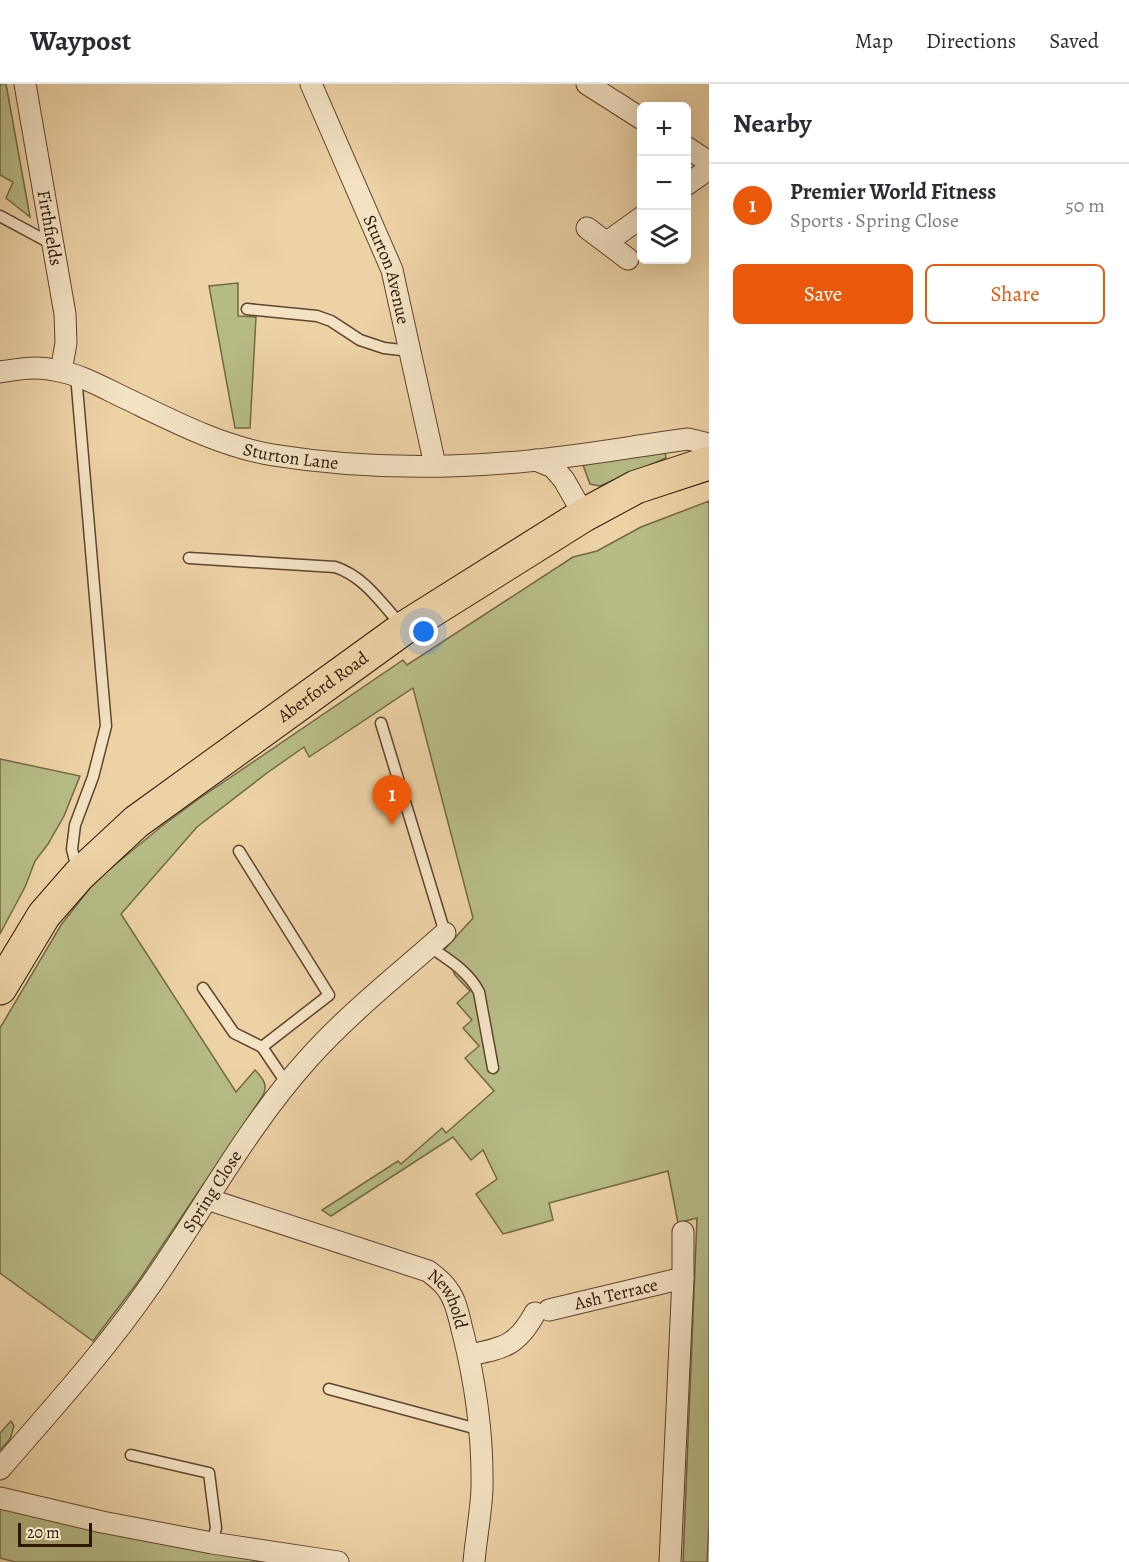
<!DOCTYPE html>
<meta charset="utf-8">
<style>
body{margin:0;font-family:Alegreya,serif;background:#f2f2f3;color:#2b2b33}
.controls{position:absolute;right:18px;top:18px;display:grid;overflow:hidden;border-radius:9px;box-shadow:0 6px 24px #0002}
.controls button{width:54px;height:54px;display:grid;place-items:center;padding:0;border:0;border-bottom:2px solid #e1e1e2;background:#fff;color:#2b2b33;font:30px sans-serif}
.scale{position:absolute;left:18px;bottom:15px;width:74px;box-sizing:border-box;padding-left:6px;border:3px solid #2d1606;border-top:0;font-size:16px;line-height:21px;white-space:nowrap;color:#2d1606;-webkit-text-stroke:4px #f3e2c4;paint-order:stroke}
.you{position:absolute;left:424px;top:548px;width:21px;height:21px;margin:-15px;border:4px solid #fff;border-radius:50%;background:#1a73e8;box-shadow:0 0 0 9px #1a73e833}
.badge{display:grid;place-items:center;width:39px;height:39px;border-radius:50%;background:#ea580c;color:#fff;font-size:20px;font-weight:700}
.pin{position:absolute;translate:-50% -50px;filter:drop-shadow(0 2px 3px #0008)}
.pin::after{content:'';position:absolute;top:32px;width:21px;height:18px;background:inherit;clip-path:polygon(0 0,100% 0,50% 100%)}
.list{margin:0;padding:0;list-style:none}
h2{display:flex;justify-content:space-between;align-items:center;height:78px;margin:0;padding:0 24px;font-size:26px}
h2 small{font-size:20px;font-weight:400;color:#7c7c81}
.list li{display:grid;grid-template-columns:39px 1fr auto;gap:18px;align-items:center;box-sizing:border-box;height:84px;padding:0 24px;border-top:2px solid #e1e1e2}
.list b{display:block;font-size:22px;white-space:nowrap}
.list p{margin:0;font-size:20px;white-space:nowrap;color:#7c7c81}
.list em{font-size:20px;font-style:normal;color:#7c7c81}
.actions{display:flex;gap:12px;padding:18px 24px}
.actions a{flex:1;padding:14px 0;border:2px solid #ea580c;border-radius:9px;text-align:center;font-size:21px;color:#ea580c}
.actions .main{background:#ea580c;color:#fff}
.icon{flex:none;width:33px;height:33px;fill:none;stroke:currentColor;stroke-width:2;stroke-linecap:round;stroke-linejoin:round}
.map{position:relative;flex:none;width:709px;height:1478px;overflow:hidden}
header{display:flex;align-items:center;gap:36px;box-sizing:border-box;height:84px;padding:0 30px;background:#fff;border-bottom:2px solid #e1e1e2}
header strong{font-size:28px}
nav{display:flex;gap:33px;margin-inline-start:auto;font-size:21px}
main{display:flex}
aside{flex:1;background:#fff}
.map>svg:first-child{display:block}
.green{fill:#b7bc87;stroke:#726946;stroke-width:1.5}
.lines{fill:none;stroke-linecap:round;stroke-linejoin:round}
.service-casing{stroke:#5d452e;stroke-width:13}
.minor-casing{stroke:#5d452e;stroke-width:23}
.primary-casing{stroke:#2d1606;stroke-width:35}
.service{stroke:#f3e2c4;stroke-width:10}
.minor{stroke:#f3e2c4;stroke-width:21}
.primary{stroke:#edd2a5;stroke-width:33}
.labels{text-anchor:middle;stroke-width:4.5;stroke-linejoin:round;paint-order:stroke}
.street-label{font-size:18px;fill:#2d1606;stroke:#f3e2c4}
</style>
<header>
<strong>Waypost</strong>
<nav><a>Map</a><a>Directions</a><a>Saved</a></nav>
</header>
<main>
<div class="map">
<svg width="709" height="1478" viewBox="0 0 709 1478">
<rect width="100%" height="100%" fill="#edd2a5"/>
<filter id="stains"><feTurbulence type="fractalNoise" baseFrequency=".00333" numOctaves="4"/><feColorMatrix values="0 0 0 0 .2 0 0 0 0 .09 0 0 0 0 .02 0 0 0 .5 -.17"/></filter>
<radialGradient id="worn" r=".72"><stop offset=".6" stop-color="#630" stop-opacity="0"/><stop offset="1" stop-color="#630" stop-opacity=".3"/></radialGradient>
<g class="green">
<polygon points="0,0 6,0 30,133 6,114 13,98 0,91"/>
<polygon points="238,199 238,232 256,233 250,344 235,344 209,202"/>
<polygon points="665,368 666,374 600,402 590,400 583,381"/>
<path d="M709,417V1439L707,1478H683L697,1134L678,1139L668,1087L549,1119L553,1136L503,1150L476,1110L497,1095L483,1066L471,1076L453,1053L331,1132L322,1126L398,1077L401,1080L442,1044L446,1049L494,1007L465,974L479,962L463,944L472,936L457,919L470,907L455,891L444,866L473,834L413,604L309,673L304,663L267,689L197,743L121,830L236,1008L255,986C263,994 269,1002 262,1013L137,1199L93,1257L0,1189V944L61,841L90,804L106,788L162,742L200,714L403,576L407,581L573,473L597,467L641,443Z"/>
<polygon points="0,675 80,692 64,732 48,760 35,777 25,803 0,850"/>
<polygon points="11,1337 14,1342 10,1355 0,1366 0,1349"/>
<polygon points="0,1424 101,1448 265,1478 15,1478 0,1474"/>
</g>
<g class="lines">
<defs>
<g id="service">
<polyline points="0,132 52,160"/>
<polyline points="247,225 317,232 331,237 360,256 384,264 410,267"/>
<polyline points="76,291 106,642 93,693 75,741 72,765 77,785"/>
<path d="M189,474L335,483C364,492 382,520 402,542"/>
<polyline points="381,639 445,849"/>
<polyline points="239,767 329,911 262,963 287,1000"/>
<path d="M430,863C449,876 468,887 479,908L493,984"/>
<polyline points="203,904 234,949 262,963"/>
<polyline points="329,1305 481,1346"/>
<polyline points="131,1371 209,1389 216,1444 212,1459"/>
</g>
<g id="minor">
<path id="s1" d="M25,0L65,230L66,259L61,287"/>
<path id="s2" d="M311,0L392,186L435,381"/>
<polyline points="587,0 642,35"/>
<polyline points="686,63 709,78"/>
<polyline points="686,101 709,85"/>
<polyline points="587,144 628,175"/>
<polyline points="607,158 642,133"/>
<path id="s3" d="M0,288C18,285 36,282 54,286C80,290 102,303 125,314C173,337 220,362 273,371C348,383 428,385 504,379C565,375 627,363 688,355L709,360"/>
<polyline points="536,376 553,383 564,396 584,431"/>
<path id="s4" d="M207,1115L428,1187C436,1193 443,1198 448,1206C457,1218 459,1235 463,1249C476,1301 483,1352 482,1405C481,1429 476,1454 474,1478"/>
<path id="s5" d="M549,1226L683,1194"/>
<path d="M469,1271C504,1264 517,1262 535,1229"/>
<path id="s6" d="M0,1385C51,1326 103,1269 147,1206C201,1130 245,1045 308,975C349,929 399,890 445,849"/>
<polyline points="0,1414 102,1438 212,1459 338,1478"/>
<polyline points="670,1478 683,1194 683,1148"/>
</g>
<g id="primary">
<path id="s7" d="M0,904L44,831L79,791L136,738L404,544L584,431L636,403L709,379"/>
</g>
</defs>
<use href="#service" class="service-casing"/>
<use href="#minor" class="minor-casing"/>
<use href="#primary" class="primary-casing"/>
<use href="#service" class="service"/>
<use href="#minor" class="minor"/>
<use href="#primary" class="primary"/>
</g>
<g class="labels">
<g class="street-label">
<text dy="6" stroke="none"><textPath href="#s1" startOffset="146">Firthfields</textPath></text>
<text dy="6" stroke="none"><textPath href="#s2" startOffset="201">Sturton Avenue</textPath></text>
<text dy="6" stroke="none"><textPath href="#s3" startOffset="308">Sturton Lane</textPath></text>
<text dy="6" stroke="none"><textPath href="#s7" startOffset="447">Aberford Road</textPath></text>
<text dy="6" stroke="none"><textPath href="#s6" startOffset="350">Spring Close</textPath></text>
<text dy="6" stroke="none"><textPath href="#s5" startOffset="69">Ash Terrace</textPath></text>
<text dy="6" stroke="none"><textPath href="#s4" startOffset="268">Newhold</textPath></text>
</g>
</g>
<rect width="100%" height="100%" filter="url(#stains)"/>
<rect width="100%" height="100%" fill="url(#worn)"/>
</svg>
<div class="controls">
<button>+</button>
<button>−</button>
<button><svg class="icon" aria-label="layers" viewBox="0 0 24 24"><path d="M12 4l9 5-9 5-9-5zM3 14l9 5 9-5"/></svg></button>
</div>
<div class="scale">20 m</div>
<div class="you"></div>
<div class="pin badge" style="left:392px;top:741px">1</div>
</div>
<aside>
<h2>Nearby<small></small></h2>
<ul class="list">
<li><span class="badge">1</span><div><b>Premier World Fitness</b><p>Sports · Spring Close</p></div><em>50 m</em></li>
</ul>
<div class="actions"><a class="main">Save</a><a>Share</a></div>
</aside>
</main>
